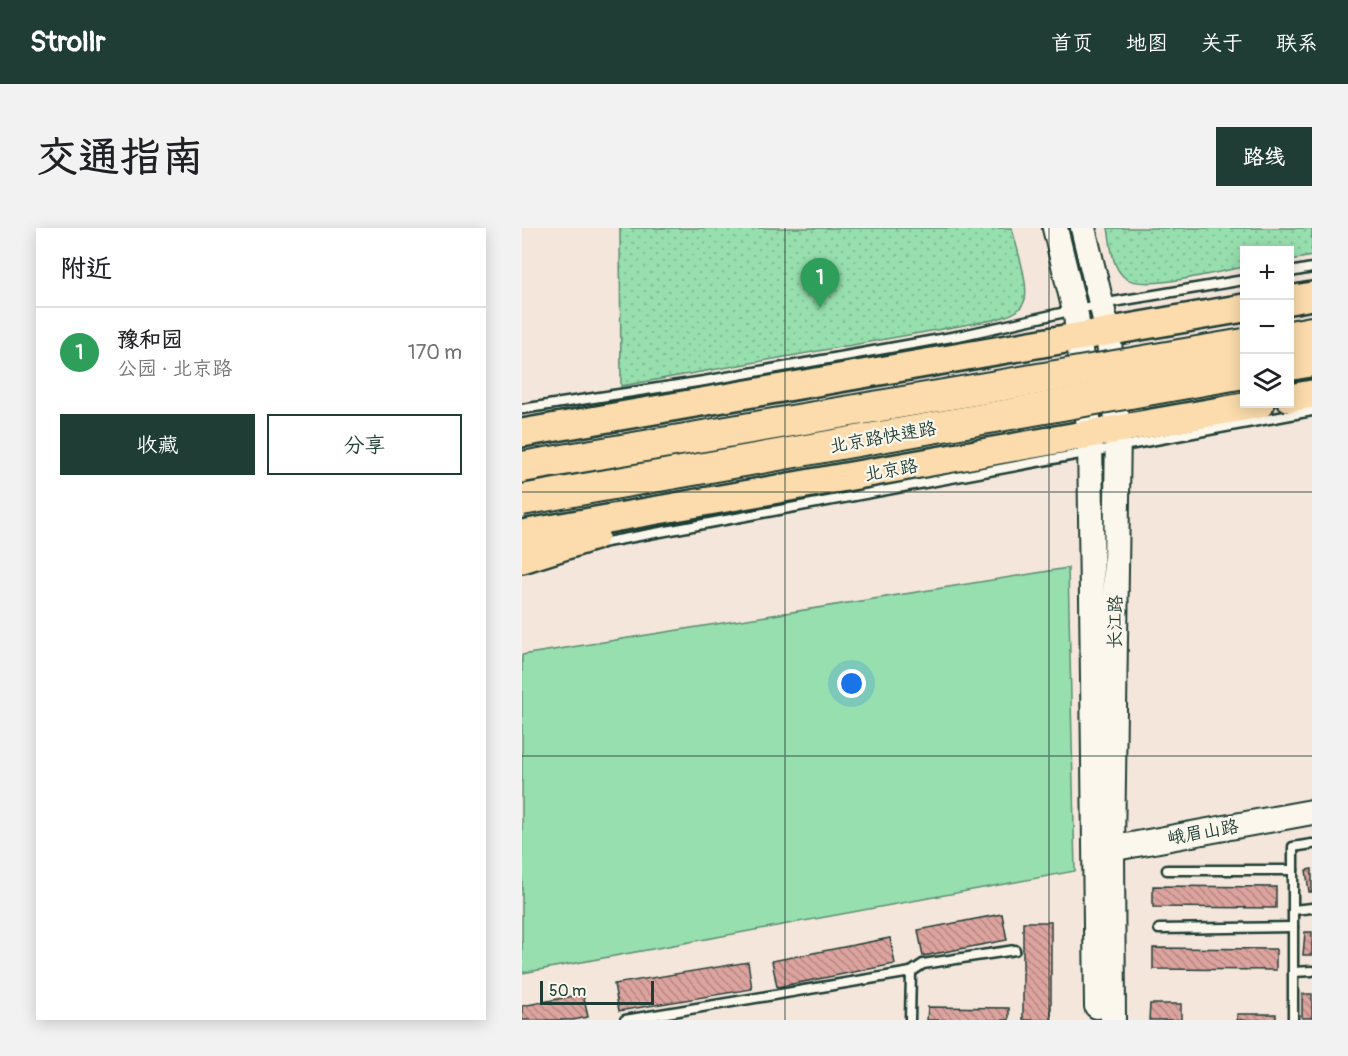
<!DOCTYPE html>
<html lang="zh">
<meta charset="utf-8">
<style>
body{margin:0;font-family:Pangolin,"LXGW WenKai TC",sans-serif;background:#f2f2f2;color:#202124}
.controls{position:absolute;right:18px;top:18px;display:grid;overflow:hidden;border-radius:0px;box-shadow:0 3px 15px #0003}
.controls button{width:54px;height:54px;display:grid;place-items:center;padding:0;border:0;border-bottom:2px solid #e0e0e0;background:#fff;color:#202124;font:30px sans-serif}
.scale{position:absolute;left:18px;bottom:15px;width:114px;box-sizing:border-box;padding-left:6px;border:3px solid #1f3d34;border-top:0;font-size:16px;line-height:21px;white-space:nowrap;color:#1f3d34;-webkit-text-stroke:4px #fbf7ec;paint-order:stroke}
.you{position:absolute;left:330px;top:456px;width:21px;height:21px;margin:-15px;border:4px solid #fff;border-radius:50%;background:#1a73e8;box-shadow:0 0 0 9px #1a73e833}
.badge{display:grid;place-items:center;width:39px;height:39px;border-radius:50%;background:#1f3d34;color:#fff;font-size:20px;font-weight:700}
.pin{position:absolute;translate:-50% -50px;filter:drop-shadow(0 2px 3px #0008)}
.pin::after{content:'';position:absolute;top:32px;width:21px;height:18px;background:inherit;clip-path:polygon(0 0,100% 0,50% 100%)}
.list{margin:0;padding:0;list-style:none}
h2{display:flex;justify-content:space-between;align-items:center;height:78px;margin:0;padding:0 24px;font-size:26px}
h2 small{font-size:20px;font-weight:400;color:#757577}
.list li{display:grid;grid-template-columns:39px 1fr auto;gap:18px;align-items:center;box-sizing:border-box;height:90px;padding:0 24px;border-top:2px solid #e0e0e0}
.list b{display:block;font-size:22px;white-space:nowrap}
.list p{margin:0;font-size:20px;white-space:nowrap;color:#757577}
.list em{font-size:20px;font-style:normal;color:#757577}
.actions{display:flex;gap:12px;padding:18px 24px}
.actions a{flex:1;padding:14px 0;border:2px solid #1f3d34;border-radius:0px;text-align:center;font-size:21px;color:#1f3d34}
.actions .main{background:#1f3d34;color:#fff}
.icon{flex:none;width:33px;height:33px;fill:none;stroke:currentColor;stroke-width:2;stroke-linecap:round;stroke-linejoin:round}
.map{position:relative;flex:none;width:790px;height:792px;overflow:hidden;border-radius:0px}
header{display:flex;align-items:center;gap:36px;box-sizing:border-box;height:84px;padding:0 30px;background:#1f3d34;color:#fff}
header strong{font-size:28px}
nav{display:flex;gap:33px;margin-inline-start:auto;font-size:21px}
.intro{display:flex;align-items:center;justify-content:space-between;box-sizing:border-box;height:144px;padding:0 36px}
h1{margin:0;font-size:42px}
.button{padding:15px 27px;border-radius:0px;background:#1f3d34;color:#fff;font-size:21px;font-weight:700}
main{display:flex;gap:36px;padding:0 36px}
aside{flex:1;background:#fff;border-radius:0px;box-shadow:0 3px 15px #0003}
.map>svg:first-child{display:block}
.park{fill:url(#park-dots);stroke:#5b8e71;stroke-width:1.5}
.garden{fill:#97dfae;stroke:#5b8e71;stroke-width:1.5}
.building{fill:url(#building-back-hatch);stroke:#1f3d34;stroke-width:1.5}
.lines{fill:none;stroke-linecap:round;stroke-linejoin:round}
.lane-casing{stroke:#1f3d34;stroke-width:13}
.secondary-casing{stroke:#1f3d34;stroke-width:28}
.primary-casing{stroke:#1f3d34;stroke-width:32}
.highway-casing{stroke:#1f3d34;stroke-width:34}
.lane{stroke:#fbf7ec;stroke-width:8}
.secondary{stroke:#fbf7ec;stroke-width:24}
.primary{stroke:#fcdcac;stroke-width:27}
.highway{stroke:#fcdcac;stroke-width:30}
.highway-bridge-casing{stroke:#1f3d34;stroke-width:34;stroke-linecap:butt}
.highway-bridge{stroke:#fcdcac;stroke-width:30}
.grid{fill:none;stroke:#1f3d34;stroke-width:1.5;stroke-opacity:0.55}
.labels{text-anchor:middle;stroke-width:4.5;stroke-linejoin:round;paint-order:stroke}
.street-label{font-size:18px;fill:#1f3d34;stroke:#fbf7ec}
</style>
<header>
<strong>Strollr</strong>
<nav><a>首页</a><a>地图</a><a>关于</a><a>联系</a></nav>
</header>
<div class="intro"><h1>交通指南</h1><a class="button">路线</a></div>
<main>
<aside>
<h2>附近<small></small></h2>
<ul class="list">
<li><span class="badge" style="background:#2e9e5b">1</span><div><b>豫和园</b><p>公园 · 北京路</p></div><em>170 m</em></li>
</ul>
<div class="actions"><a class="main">收藏</a><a>分享</a></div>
</aside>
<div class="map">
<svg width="790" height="792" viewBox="0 0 790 792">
<defs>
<pattern id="park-dots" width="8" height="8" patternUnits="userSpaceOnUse" patternTransform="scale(1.5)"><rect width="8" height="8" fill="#97dfae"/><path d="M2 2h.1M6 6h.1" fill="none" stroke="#82c096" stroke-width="1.8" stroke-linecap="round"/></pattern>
<pattern id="building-back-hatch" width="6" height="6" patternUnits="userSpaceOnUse" patternTransform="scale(1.5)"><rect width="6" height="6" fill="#dda39e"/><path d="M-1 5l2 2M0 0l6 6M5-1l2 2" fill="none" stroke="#b38682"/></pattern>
</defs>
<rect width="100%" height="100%" fill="#f5e6dc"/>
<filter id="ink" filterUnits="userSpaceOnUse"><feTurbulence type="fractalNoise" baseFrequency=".0167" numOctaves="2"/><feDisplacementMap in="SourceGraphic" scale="12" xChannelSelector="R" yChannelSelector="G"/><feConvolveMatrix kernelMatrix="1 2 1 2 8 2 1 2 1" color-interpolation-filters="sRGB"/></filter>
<g filter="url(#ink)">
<g class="park">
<path d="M98,0H490C493,16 509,59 502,74C497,86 482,89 471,92L99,158Z"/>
<path d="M586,0H790V28L768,32V22H722V39C698,43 620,65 602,49C589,38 589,15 586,0Z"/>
</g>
<polygon class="garden" points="546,340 553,643 0,745 0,427"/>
<g class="building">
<polygon points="790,641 790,664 787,664 784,642"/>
<polygon points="631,658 754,659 754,680 631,679"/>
<polygon points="480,686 485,712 401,728 396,702"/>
<rect x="501" y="694" width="28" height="98"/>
<polygon points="783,704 790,704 790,727 781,727"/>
<polygon points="368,710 373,736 255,759 250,733"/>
<polygon points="631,720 754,721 754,742 631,741"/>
<polygon points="226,734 230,761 97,783 92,756"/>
<polygon points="61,766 66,789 51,792 0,792 0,778"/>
<rect x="780" y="766" width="10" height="24"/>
<polygon points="628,776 659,776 659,792 627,792"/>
<polygon points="406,779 487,780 487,792 405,792"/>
<rect x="715" y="786" width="39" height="6"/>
</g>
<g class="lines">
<defs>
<g id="lane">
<polyline points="768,44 790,40"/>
<polyline points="0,181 182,153 441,107 579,76 722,52"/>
<polyline points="74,316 790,183"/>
<polyline points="645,642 771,642"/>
<polyline points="771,682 790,680"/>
<polyline points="637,701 771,699"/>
<polyline points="389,744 401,736 493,722"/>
<polyline points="771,744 790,743"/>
<polyline points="103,792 389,744 388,792"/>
<polyline points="771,792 771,619 790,616"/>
</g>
<g id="secondary">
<polyline points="533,0 554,87 568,207 575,778"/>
<polyline points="561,0 586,104 596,202 590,621 591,792"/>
<polyline points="577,623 790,584"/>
</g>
<g id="primary">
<polyline points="768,72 790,68"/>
<polyline points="768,170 790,166"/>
<polyline points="0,205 722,80"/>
<polyline points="0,306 738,176"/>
<polyline points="0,331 73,308"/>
</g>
<g id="highway">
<polyline points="768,108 790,104"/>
<polyline points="768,137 790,133"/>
</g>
</defs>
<use href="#lane" class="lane-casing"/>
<use href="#secondary" class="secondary-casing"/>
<use href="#primary" class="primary-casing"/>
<use href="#highway" class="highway-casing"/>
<use href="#lane" class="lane"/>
<use href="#secondary" class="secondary"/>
<use href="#primary" class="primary"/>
<use href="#highway" class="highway"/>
<defs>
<g id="highway-bridge">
<polyline points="0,239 722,116"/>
<polyline points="0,272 722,145"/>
</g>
</defs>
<use href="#highway-bridge" class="highway-bridge-casing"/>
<use href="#highway-bridge" class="highway-bridge"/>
</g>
</g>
<path class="grid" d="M263,0V792M527,0V792M0,264H790M0,528H790"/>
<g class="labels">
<g class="street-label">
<text transform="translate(361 209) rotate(-10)" y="6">北京路快速路</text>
<text transform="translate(369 242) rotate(-10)" y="6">北京路</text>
<text transform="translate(593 394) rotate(-89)" y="6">长江路</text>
<text transform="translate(681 604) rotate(-10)" y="6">峨眉山路</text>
</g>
</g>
</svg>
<div class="controls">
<button>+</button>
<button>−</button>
<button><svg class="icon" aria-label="layers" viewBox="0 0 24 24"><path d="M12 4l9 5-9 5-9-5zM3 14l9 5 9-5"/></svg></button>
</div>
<div class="scale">50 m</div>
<div class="you"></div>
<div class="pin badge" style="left:298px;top:80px;background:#2e9e5b">1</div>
</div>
</main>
